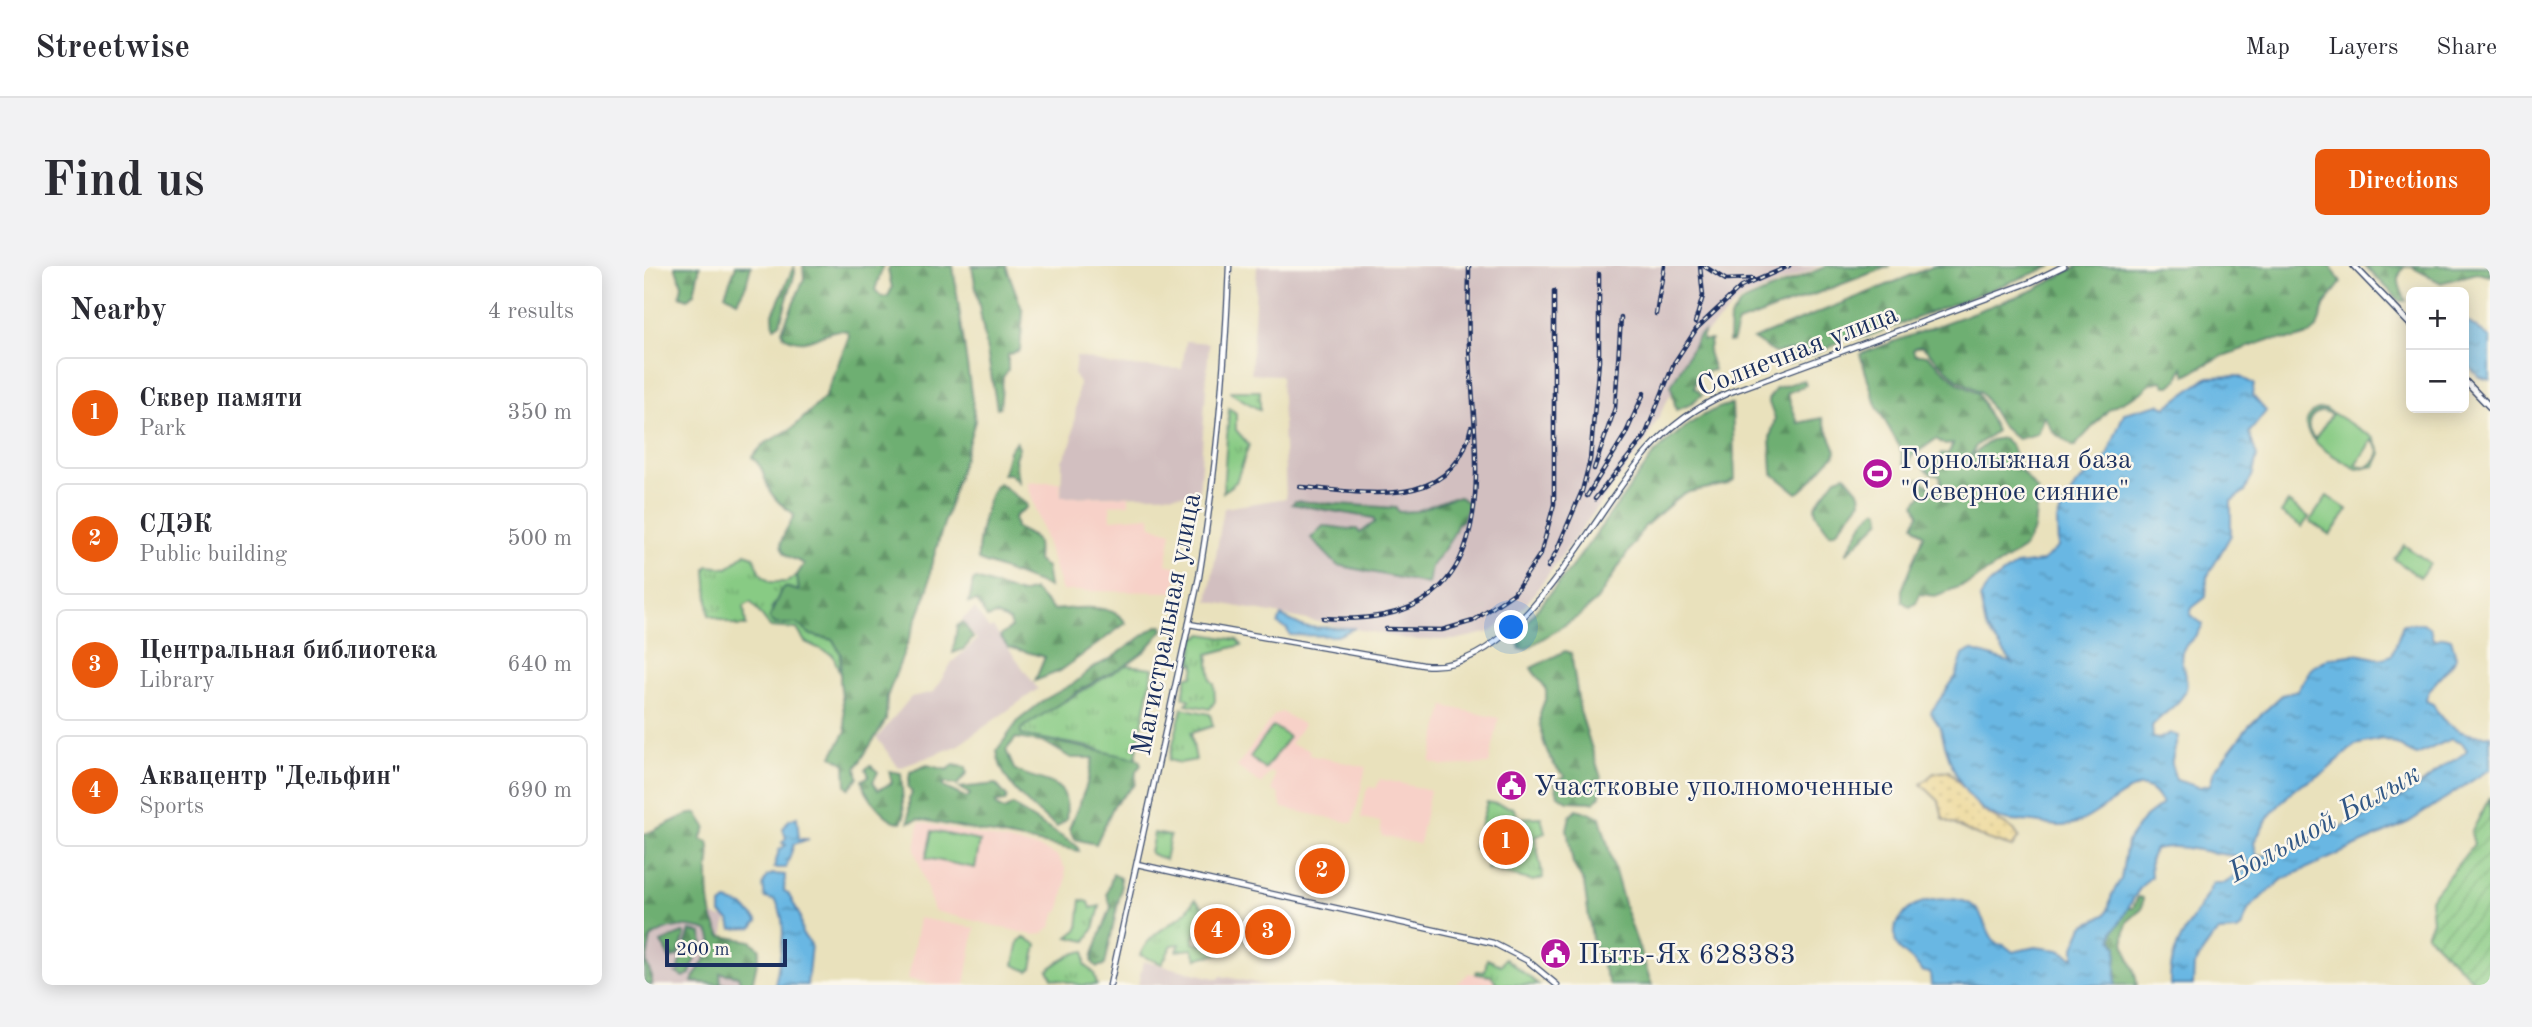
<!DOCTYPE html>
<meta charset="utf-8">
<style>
body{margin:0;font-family:"Old Standard TT",serif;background:#f2f2f3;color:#2b2b33}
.controls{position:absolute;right:21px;top:21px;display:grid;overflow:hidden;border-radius:10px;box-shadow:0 4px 18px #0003}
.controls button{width:63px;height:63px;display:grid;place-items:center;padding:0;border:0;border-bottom:2px solid #e1e1e2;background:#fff;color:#2b2b33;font:35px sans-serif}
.scale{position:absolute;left:21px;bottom:18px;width:122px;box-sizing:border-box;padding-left:7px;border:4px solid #1b2f5e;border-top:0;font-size:19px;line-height:24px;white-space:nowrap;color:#1b2f5e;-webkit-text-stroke:5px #fbf7ec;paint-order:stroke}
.you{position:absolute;left:868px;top:362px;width:24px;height:24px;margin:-18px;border:5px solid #fff;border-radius:50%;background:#1a73e8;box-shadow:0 0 0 10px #1a73e833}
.badge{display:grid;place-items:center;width:46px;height:46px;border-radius:50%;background:#ea580c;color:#fff;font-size:23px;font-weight:700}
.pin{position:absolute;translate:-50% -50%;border:4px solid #fff;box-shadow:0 2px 7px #0006}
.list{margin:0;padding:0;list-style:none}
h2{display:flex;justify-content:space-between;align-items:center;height:91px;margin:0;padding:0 28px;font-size:30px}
h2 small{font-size:23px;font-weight:400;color:#7c7c81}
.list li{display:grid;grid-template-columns:46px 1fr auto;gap:21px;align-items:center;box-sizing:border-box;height:112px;margin:0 14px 14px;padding:0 14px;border:2px solid #e1e1e2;border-radius:10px}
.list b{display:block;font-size:26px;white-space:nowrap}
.list p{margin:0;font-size:23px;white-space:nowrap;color:#7c7c81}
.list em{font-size:23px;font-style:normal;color:#7c7c81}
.map{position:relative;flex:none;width:1846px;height:719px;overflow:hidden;border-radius:10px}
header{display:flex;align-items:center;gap:42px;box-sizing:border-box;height:98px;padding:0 35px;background:#fff;border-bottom:2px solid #e1e1e2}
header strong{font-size:33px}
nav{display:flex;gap:38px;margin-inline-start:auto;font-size:24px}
.intro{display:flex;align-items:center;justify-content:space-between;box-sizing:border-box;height:168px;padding:0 42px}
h1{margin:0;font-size:49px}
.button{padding:18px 32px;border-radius:10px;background:#ea580c;color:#fff;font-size:24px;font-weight:700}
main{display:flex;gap:42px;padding:0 42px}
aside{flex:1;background:#fff;border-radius:10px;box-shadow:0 4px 18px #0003}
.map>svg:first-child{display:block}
.built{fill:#f7d1c8}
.industrial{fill:#d2bfc0}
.grass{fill:url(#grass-tufts);stroke:#527d71;stroke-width:2}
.forest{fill:url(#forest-firs);stroke:#446f68;stroke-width:2}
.sand{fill:url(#sand-dots);stroke:#84847e;stroke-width:2}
.garden{fill:url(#garden-furrows);stroke:#527d71;stroke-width:2}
.pitch{fill:#88cb84;stroke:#527d71;stroke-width:2;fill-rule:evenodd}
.water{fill:url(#water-ripples);stroke:#4273a0;stroke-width:2;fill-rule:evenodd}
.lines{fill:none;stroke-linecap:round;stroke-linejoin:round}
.secondary-casing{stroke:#3a4a6c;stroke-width:7}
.primary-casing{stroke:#3a4a6c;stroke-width:8}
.secondary{stroke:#fff;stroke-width:4.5}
.primary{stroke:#fff;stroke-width:5}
.rail-casing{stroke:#1b2f5e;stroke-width:4.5}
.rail{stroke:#fbf7ec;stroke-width:2;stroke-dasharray:5;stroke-linecap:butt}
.labels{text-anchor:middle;stroke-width:5;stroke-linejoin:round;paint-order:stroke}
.street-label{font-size:28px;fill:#1b2f5e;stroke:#fbf7ec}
.poi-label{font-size:28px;fill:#1b2f5e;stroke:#fbf7ec;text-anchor:start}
.water-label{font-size:30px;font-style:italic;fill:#325886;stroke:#fbf7ec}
</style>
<header>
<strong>Streetwise</strong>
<nav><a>Map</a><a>Layers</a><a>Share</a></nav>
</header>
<div class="intro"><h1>Find us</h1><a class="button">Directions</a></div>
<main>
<aside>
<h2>Nearby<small>4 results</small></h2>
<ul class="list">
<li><span class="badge">1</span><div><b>Сквер памяти</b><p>Park</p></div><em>350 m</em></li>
<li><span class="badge">2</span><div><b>СДЭК</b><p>Public building</p></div><em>500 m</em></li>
<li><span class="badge">3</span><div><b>Центральная библиотека</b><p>Library</p></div><em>640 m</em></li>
<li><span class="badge">4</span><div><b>Аквацентр &quot;Дельфин&quot;</b><p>Sports</p></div><em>690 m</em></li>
</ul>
</aside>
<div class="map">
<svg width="1846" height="719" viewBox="0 0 1846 719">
<defs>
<pattern id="grass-tufts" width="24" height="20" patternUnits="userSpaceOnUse" patternTransform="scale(1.75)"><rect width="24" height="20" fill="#88cb84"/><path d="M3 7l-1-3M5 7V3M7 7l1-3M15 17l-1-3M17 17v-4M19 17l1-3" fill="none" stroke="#6ea56f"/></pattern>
<pattern id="forest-firs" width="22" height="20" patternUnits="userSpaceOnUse" patternTransform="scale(1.75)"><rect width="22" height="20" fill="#6eaf72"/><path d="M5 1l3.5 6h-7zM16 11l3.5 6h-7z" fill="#5a8f61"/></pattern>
<pattern id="sand-dots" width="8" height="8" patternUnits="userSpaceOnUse" patternTransform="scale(1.75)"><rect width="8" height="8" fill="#eeda9e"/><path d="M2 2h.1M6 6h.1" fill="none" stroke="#ccbb8a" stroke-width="1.8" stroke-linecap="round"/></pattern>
<pattern id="garden-furrows" width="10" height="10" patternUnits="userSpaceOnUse" patternTransform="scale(1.75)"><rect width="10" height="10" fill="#88cb84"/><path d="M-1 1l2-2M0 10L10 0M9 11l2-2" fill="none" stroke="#6ea56f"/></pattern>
<pattern id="water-ripples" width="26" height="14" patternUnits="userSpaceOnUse" patternTransform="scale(1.75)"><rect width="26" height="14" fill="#69b7e3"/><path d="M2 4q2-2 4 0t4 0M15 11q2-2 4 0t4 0" fill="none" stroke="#5695bb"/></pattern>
</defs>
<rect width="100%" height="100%" fill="#fbf7ec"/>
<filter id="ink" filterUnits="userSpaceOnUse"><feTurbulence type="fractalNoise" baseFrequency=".0143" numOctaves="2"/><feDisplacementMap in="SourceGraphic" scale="14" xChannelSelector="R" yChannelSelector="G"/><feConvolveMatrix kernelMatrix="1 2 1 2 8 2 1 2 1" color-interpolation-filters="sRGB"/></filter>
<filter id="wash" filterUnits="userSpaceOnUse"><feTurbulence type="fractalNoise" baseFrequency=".00686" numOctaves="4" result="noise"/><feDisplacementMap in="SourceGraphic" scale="28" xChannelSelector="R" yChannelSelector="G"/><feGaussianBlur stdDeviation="1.57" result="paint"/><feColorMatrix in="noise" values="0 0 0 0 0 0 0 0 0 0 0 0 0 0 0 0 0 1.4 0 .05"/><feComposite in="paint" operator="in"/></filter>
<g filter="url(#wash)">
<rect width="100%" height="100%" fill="#e9e1bc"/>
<g class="built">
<polygon points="383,216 416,216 417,231 485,230 485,238 466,239 467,253 506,250 507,260 528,266 522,298 535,301 530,326 418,325"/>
<polygon points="800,440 855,452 845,498 799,500 786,496"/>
<polygon points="638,446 660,459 646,478 666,484 665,489 722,501 709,557 638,542 634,527 628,525 631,508 626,506 617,518 593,501 630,449"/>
<polygon points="736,513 786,524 775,578 738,570 736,556 717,552 722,526 725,521 732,522"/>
<polygon points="275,556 396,582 413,590 421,602 422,618 415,647 412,646 407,661 398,668 389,669 290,645 271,585"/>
<polygon points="275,652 331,662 321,719 294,719 264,713"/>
<polygon points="825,707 847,711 854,719 812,719"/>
</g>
<g class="industrial">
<polygon points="613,0 1177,0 1096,34 1055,74 1001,177 881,340 847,366 810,374 769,374 564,335 580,242 642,232 637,109 607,108"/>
<polygon points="542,75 565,77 555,228 417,231 418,195 428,175 435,116 430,109 432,90 469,99 538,103"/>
<polygon points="331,343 345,363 349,361 394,423 313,480 255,502 233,472 267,431 290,426 308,396 333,374 318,353"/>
<polygon points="12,636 83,653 79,671 104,719 0,719 0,693"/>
<polygon points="499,695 575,713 577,710 622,719 494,719"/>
</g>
<g class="grass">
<polygon points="587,125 616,125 616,144 587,127"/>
<polygon points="585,142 592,147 592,164 605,179 592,216 579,226"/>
<polygon points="102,287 109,290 118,309 126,316 143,316 153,309 155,325 141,321 127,343 174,371 189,374 197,388 195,405 189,389 161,376 153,363 126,361 107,336 100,340 102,360 93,360 65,349 62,303 64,300 84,302"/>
<polygon points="559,368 593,374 598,379 564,388 567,415 570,417 571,435 566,443 542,438 546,434 539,431 543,410 549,410 551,398 547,397 551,372"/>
<polygon points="482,399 509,402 492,491 486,493 441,480 376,469 377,463 391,453"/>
<polygon points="538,442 566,448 569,460 547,467 552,494 536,497 525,494"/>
<polygon points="843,536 869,542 875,552 897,551 901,567 891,571 899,612 889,615 843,603 847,587 830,582"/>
<polygon points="510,567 526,570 521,594 506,587"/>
<path d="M551,633L559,641L549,677L587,683C576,691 565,687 553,693L548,683L533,685L536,678L528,679L518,698L496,689C506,666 525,661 541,647C545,643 547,638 551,633Z"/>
<polygon points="437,634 445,636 447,642 456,640 451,660 442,675 424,671 434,663"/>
<path d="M441,685V699L450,707L453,719H436L408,712L404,704C416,695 426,687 441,685Z"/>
<polygon points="861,692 895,719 854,719 847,710 832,708 833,705 841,706 843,693 857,699"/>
</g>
<g class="forest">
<polygon points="31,0 56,0 50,27 44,33 36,30 38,19"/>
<polygon points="92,0 107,0 102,19 93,35 81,28"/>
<polygon points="150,0 151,7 136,57 130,61 129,48"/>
<path d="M159,0H239L231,24L238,31L244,30L248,22L244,4L246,0H309L331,155L287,300L284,323L243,431L242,454L212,502L214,512L205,522L202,519L201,498L188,490L202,465L196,415L197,388L189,374L167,369L153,358H132L125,353L137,324L141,321L155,325L153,309L160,298C155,294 149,294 144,290C127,277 147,261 150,248C142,242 132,236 126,225C119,212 121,202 108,191L120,178L150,161L181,131L205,70L203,65C179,60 166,86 140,70L138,64L160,13Z"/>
<polygon points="328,0 362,0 379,46 376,84 364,89 364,104 359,111 356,141 353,142"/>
<polygon points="1183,0 1246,0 1094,57 1088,76 1085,76 1086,51 1098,36"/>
<polygon points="1290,0 1409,0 1222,71 1200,72 1183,83 1144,98 1140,96 1151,84 1131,87 1109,73"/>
<polygon points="1434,0 1687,0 1697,17 1681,38 1673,62 1666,68 1651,73 1625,74 1576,91 1542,109 1539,101 1534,113 1526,120 1521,120 1518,115 1507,117 1498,126 1466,142 1430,181 1409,166 1400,150 1393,168 1374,173 1369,170 1357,159 1337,126 1314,114 1279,81 1272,81 1269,84 1271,89 1283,89 1314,117 1334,127 1352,165 1332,180 1326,191 1347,174 1359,172 1367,179 1378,206 1394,225 1390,263 1379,283 1325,317 1291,330 1276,328 1272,337 1266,341 1258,335 1258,324 1280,269 1270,259 1275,248 1271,238 1280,226 1273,214 1276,213 1287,221 1297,218 1296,210 1287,208 1278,199 1293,195 1297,187 1304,188 1309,178 1301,179 1292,173 1267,191 1264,199 1260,198 1257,183 1232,139 1216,88 1390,24"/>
<path d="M1721,0H1846V10L1833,7L1797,17L1768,1H1760C1750,12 1757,24 1762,35H1756Z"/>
<polygon points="1060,66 1058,74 1067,74 1064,86 1070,104 1054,107 1050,121 1058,129 1045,139 1032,144 1027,120 1055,69"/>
<path d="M1160,114L1162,119L1143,127L1154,157L1178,152L1192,184L1191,189C1179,197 1163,224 1153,227L1128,207L1126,172L1131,153L1124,134L1132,122Z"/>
<path d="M1088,138L1091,213L1084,218L1040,227L1001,260L953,334L935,350L882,383H876L872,369L930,298L1010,188C1031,168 1059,144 1088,138Z"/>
<polygon points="372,175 375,181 371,192 374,216 366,208 359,208 365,185"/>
<polygon points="1201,209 1216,227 1217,235 1192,266 1186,268 1172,248 1171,240 1192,212"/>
<path d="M355,217L382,238L383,241L370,251L372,262C393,273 395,270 393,295L402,301L405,321L334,294C333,279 343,222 355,217Z"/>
<path d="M809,231H816L824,237L819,254L813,258C809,275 796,287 787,301C785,306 786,312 784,318L693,299L667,272L679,260C692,260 701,264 713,263L716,267L731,256L729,252L648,238L651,235L752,242L755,246L773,245Z"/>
<polygon points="1231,244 1236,245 1237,254 1202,288 1220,255"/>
<path d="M332,313L377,328L390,324L409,344C430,343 468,335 482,357L416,405L391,415L401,391L364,381L356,370L367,362L366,355L352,349L343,352L333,335L325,337L329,315Z"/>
<polygon points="319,356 329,372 320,383 309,387 313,360"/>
<path d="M513,360H518L519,364L501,385L482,399L441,421L377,463V469L495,493L497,499L492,505L491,518L470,539L452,578L430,573L425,563L442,521L449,492H427L402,477L372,472L362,484L370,503C397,519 428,509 422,554L413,561C389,544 355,516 353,484L375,454L400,434L432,416L448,402L466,393Z"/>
<path d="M921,385L927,387L936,445L957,512L956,530L950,536L924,535L914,529L911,517L921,510C905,498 896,472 896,451C895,442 904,434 902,425C900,416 891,410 887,402Z"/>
<path d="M226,499L234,506L229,516L234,524L248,517L245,505L257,507L260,551L257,556C243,557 220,528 218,514L225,510L222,503Z"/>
<polygon points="283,499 303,504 310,499 322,501 323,507 313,519 299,517 299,521 323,532 326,528 315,522 352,518 363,531 361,536 353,536 352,540 360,544 369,539 382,549 433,580 435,585 274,553 265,556 265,533 268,527 264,521 266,506"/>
<polygon points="933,543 956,551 982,645 1008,719 966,719 948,673 940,617 929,598 923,563 926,550"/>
<path d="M53,547L62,561L57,573L64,576C67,586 65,594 64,604C64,628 64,649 77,670L107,675L116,683L108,719H97L94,710L76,707L77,717L82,719L48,716C53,698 76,686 64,665C43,659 24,658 7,672L2,697L8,711V719H0V569L42,549Z"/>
<polygon points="469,608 476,612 477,623 461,699 453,701 448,696 449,688 467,641 463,628"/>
<path d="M1494,631L1499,632L1498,643L1484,655C1472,683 1491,693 1493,719H1471L1473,681L1468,673L1469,665L1481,642H1489Z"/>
<polygon points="46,665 58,667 59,684 52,688 46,708 39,711 32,707 35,707 36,694"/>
<polygon points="39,667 41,669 34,690 26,693 17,676"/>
</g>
<polygon class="sand" points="1305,505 1339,545 1370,564 1375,571 1368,581 1334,570 1299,553 1295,535 1277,518 1290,507"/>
<polygon class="garden" points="1846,531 1846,719 1834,719 1782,668 1788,655 1786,633 1830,578 1827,567"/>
<g class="pitch">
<path d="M1682,143L1730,172L1737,187L1731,200L1713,203C1698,195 1653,173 1664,152C1668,144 1675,143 1682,143ZM1679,145L1688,148L1671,173C1660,162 1664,148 1679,145ZM1728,174L1735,184L1733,193L1724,201L1712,199Z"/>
<polygon points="1683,230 1704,244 1686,269 1666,255"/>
<polygon points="1644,236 1665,251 1658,261 1637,247"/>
<polygon points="1760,279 1786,297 1776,311 1750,293"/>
<polygon points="629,460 645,471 621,503 606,491"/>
<polygon points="288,565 336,575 331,602 282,592"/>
<polygon points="380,672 393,678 388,702 384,705 370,699 375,675"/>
</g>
<g class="water">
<polygon points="1820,53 1846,72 1846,114 1835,111 1820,95"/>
<path d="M1594,110L1610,118L1608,129L1622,145L1605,167L1613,190L1609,208L1601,225L1587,235V269L1563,311L1562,331L1548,342L1546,349L1559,358C1553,373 1544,374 1539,384C1533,396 1546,410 1542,423C1538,437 1518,448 1508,460L1509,472L1515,473L1526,467L1534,470L1527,498L1532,514L1555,521L1566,519L1570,505L1605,460L1638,429L1653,425L1668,401L1685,392L1713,388L1736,393L1748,389L1759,358L1779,357L1786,362L1789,374L1800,371L1807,373L1812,391C1805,406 1783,419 1782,435L1789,438C1799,461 1821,472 1846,469V503L1765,556L1639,613L1605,642L1597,662L1593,665L1575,666L1568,672L1550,700L1549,719H1526C1524,677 1553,652 1569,617H1581L1601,604L1603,596L1598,590C1569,590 1540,576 1511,583L1506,595L1507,611C1488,626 1483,651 1469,665L1468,673L1473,681L1471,719H1287L1286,707L1277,705C1264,683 1246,690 1252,658C1257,652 1264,642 1271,639C1288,632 1322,628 1334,645C1340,653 1344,667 1352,678L1360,679L1369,686L1391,681L1415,684L1430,692V681L1439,660L1461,649L1464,644L1468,628L1477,613L1483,576L1501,551L1518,538C1513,529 1506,519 1494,521C1481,523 1452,550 1435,556C1413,564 1408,558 1389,556C1380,554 1372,557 1362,554C1322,545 1305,498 1297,464C1295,457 1289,453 1287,446L1312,410L1319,389L1327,384L1368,397L1342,362L1336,332L1344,319L1372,299L1398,296L1414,281L1413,255L1419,239L1432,219L1462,192L1480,147L1515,138L1522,141L1564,111ZM1738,473C1752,475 1759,484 1773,489L1807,473L1819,478L1823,484C1817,492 1809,494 1801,499C1791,507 1782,516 1771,523C1745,539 1637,595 1612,589L1610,576L1626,549L1650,523L1680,507L1711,479Z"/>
<polygon points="637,350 660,361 711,362 693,370 646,369 643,363 634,358"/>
<polygon points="153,551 155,573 165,573 150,578 142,602 130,602 135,584 142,579 138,577 142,572 139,563 145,554"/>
<path d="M129,608L141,609L140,625L144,627L156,650L158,668L167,678L163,719H131C135,693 146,660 132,635L121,632L119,619L123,610Z"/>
<polygon points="82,635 99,640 114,655 108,662 88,663 86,655 77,648 77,639"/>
</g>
</g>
<g filter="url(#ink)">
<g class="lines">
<defs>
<g id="secondary">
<path d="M545,358L779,399C874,411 948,248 1003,186C1026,160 1052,141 1084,127L1387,16L1420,0"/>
<polyline points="493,598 849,677 884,695 913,719"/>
<path d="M466,719L555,311C572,208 581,105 585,0"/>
</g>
<g id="primary">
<polyline points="1710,0 1767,59"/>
<polyline points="1820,114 1846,141"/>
</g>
</defs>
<use href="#secondary" class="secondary-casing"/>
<use href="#primary" class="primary-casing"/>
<use href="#secondary" class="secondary"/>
<use href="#primary" class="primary"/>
<defs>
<g id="rail">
<polyline points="1060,0 1082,14 1108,13"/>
<polyline points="1012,48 1020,0"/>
<polyline points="1051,57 1059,30 1056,0"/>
<polyline points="950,203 971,142 977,51"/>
<path d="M656,221C720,226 810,247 827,161"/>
<polyline points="943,230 981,169 1000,127"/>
<polyline points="951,233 1001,170 1030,97 1053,62 1097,21 1145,0"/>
<polyline points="914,281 938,225 946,194 955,95 955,8"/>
<polyline points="904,301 919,273"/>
<path d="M679,352C858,364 835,220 826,96C823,64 825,32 825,0"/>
<polyline points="742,363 798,364 829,355 870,327 897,287 910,238 910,25"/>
</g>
</defs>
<use href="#rail" class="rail-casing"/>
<use href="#rail" class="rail"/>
</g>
</g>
<defs>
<symbol id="stadium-disc" viewBox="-11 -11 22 22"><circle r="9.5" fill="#b5179e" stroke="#fbf7ec"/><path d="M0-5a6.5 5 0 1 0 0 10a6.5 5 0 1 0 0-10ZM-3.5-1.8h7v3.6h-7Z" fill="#fff"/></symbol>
<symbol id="civic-disc" viewBox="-11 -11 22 22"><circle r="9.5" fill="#b5179e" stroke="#fbf7ec"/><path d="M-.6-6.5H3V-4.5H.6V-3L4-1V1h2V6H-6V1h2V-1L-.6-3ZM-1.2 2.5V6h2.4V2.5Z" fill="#fff"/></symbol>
</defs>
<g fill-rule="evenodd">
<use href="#stadium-disc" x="1216" y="190" width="35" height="35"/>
<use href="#civic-disc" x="850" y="502" width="35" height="35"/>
<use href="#civic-disc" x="894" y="670" width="35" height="35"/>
</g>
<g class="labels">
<g class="street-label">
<text transform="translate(1153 83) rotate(-21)" y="10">Солнечная улица</text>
<text transform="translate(521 358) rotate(-79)" y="10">Магистральная улица</text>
</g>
<g class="poi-label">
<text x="1256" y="202">Горнолыжная база<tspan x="1256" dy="32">"Северное сияние"</tspan></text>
<text x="890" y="529">Участковые уполномоченные</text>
<text x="934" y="697">Пыть-Ях 628383</text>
</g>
<g class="water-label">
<text transform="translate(1680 556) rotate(-29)" y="10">Большой Балык</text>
</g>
</g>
</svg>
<div class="controls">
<button>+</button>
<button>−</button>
</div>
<div class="scale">200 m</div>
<div class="you"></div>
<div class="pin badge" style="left:862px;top:576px">1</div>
<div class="pin badge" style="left:678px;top:605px">2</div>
<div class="pin badge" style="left:624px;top:666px">3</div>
<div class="pin badge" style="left:573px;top:665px">4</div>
</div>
</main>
